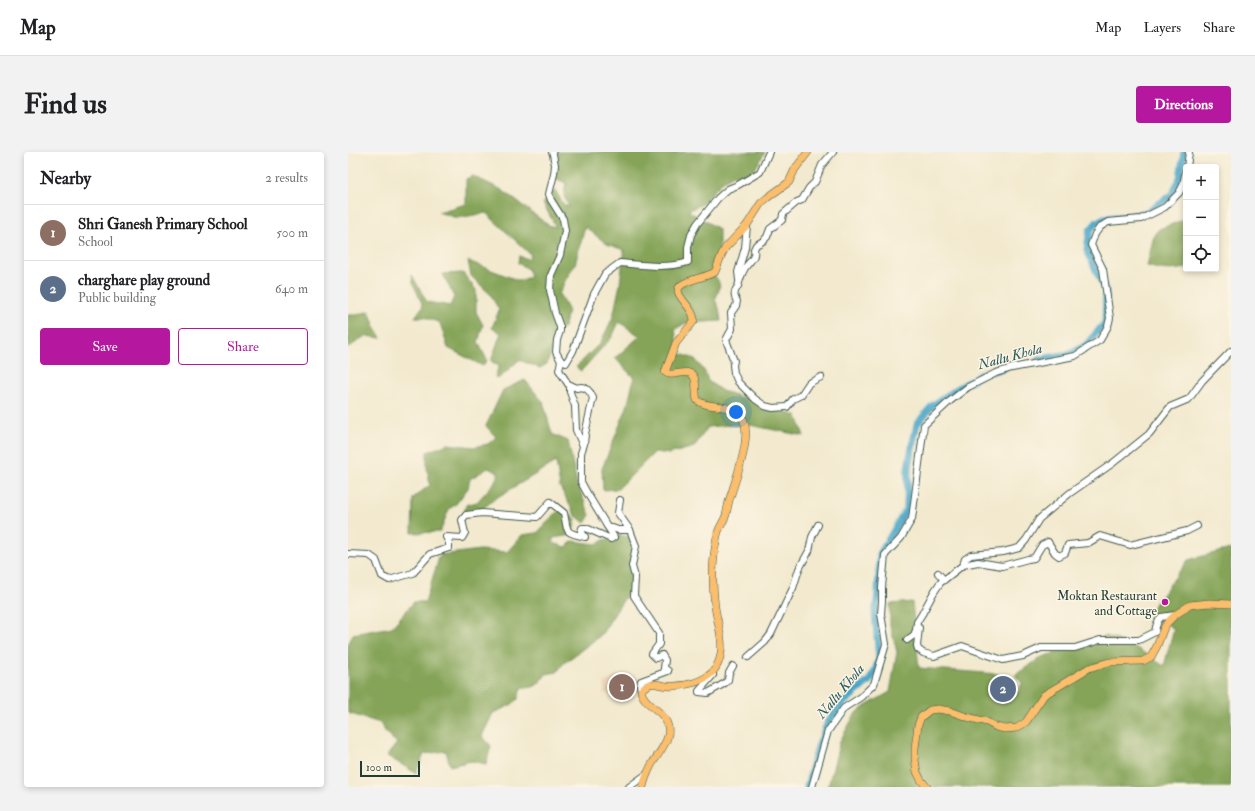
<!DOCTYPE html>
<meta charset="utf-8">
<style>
body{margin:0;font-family:"IM FELL Double Pica",serif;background:#f2f2f2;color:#202124}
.controls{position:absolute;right:12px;top:12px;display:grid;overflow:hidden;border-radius:4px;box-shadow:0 2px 6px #0003}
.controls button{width:36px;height:36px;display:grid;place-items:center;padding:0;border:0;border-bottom:1px solid #e0e0e0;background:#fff;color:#202124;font:20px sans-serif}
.scale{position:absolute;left:12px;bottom:10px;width:60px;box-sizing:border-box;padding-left:4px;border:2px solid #1f3d34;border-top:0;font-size:11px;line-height:14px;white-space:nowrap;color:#1f3d34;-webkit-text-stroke:3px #fcf5e5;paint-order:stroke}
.you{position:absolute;left:388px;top:260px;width:14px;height:14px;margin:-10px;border:3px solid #fff;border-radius:50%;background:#1a73e8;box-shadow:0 0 0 6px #1a73e833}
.badge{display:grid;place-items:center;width:26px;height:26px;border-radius:50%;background:#b5179e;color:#fff;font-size:13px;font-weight:700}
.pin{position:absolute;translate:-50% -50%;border:2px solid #fff;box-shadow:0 1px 4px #0006}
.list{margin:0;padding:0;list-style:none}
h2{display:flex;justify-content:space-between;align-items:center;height:52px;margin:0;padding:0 16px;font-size:17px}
h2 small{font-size:13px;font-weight:400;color:#757577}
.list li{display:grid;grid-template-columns:26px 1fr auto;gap:12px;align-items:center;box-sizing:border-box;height:56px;padding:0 16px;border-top:1px solid #e0e0e0}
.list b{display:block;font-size:15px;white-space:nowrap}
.list p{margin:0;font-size:13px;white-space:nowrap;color:#757577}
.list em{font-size:13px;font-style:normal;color:#757577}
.actions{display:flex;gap:8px;padding:12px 16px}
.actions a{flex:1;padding:9px 0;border:1px solid #b5179e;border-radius:4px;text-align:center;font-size:14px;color:#b5179e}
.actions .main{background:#b5179e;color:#fff}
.icon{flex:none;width:22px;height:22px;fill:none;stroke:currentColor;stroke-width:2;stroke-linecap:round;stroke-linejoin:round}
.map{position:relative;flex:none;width:883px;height:635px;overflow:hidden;border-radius:4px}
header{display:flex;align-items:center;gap:24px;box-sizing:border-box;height:56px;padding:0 20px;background:#fff;border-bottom:1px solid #e0e0e0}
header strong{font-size:19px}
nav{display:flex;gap:22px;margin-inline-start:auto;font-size:14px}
.intro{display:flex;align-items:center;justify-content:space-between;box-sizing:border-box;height:96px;padding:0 24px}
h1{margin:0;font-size:28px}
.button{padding:10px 18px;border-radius:4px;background:#b5179e;color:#fff;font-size:14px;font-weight:700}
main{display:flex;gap:24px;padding:0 24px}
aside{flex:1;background:#fff;border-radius:4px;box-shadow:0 2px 6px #0003}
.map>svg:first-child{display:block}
.built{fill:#eed7bb}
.forest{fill:#85a458;stroke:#527046}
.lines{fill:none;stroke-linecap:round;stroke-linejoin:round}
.river{stroke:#4aa6c8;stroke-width:7}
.minor-casing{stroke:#3f574b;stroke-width:8}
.major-casing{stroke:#3f574b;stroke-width:8}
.minor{stroke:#fff;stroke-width:6}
.major{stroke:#fabe6d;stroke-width:7}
.poi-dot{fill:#b5179e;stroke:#fcf5e5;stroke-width:1.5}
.labels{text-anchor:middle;stroke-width:3;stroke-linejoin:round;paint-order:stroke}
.poi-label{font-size:13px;fill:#1f3d34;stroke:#fcf5e5;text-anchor:end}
.water-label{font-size:14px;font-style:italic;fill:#2c5c60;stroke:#fcf5e5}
</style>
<header>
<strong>Map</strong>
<nav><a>Map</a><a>Layers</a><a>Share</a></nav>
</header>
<div class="intro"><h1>Find us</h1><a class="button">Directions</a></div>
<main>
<aside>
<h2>Nearby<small>2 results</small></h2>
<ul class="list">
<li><span class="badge" style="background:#8d6e63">1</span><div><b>Shri Ganesh Primary School</b><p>School</p></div><em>500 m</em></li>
<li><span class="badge" style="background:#5c6f8a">2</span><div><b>charghare play ground</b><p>Public building</p></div><em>640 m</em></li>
</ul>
<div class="actions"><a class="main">Save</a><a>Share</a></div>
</aside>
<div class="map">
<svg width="883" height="635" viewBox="0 0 883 635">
<rect width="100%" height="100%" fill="#fcf5e5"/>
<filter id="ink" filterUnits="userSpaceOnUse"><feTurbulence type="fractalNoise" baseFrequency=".025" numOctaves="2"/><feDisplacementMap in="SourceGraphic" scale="8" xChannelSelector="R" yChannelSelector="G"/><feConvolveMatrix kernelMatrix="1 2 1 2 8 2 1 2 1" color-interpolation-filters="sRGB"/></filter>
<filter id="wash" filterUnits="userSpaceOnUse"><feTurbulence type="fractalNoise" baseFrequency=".012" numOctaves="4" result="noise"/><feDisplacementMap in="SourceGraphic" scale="16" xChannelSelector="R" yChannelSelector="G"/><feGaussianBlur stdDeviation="0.9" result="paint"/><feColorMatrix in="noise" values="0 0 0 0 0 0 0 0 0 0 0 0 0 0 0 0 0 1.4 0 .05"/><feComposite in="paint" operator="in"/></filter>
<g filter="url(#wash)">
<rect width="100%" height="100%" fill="#f2e9ce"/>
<polygon class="built" points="270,524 291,527 291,540 275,544 255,541 257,530"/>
<g class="forest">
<path d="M206,0H417L403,24L386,23L375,29L354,52L340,59L371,77V105L365,121C374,133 373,134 367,148L371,156L373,169L338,171L327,177L330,201L347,207L357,220L360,229L374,239L397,246L449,264L456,284L402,273H381L360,275L346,295L321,302L307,300L270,337L255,338L254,317L279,255L286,226L267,206L292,184L271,170L264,185L233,219L228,215L253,190L265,165L272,132L276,98L259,92L237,75L227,112L217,129L211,142L220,157L217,174L205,184L204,198L199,212L192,216L171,208L150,227L147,225L151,214L143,209L153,181L144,176L151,158L142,142L123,124L120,109L172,129L182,125L180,117L170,111L171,104L180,107L183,103L138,61L109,66L90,60L118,52V27L125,24L154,38L200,73L208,75L195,51L207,38L216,53L221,55L216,44L218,31L204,25Z"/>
<path d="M838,67V116C824,119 812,118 799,114L806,83L811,77Z"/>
<polygon points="115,121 128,138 128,160 135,173 130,190 139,208 135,214 100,196 92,171 77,165 67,165 75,154 65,131 64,123 79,150 102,154 106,145 95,122"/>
<polygon points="21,159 27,175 33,186 17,184 0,196 0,163 9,163"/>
<polygon points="177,228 195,250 204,282 220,289 229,332 242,363 237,371 227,363 212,335 208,310 148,346 133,358 116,362 118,353 129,350 146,331 151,321 140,316 122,327 120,336 108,352 101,357 92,380 64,381 65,346 82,333 79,316 79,300 100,292 126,295 140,292 148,285 138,274 155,238"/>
<path d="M214,355L228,367L224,383L205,386V391L218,395L225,389L248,392L258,387L268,390L270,382L287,387L283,436L253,483L215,512L209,520L198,522C190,534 187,536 173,536L170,547L163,553L145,561L134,584L143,594L138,612L123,609L102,614L98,599L76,602L68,621L39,604L49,591L39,582L32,571L0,561V493L5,482L44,475L66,450H77L90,409L89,406L92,403L132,398L159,400L174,383L189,381Z"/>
<polygon points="882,397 883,398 883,635 480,635 492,589 507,562 519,553 542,540 549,500 542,473 542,452 564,450 571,516 650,522 655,529 638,536 643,541 671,540 674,531 667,523 694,505 758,484 784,493 816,514 826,477 802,459 840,408"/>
</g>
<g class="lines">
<g class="river">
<polyline points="691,208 724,201 738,193 757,171 758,140 739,98 742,78 749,70 756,66 782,64 799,60 825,42 832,26 836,0"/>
<polyline points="459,635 469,598 480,570 496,550 521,529 527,519 531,506 527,461 530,442 532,402 559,356 560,315 569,272 584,254 609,237 634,222 656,216"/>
</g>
</g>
</g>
<g filter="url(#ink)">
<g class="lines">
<defs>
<g id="minor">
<path d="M204,0L205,2L207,13L206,22L201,42L203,48L215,67L217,79L212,103L203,123L202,138L207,161L212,175V179L209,188L208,200L213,209L218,211L225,199L246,142L257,122L272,111C293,113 320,117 340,110V95L343,83L349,72L370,46L380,37L390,33L412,20L421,0"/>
<polyline points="839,15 841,0"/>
<polyline points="391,128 390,120 397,96 399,73"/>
<path d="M213,209L211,218L220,232L229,236C237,233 242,239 245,246L237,282L236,292L233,301V330L239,341L259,374L270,378H282"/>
<path d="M473,225L461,231L453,243L445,247L439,255L425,256L417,254L407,247L390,230L386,221L385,213L386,209L378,188L384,177L383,161L388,154L389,149C387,147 386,143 387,140C387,138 389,136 390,134C392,128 393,122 397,116C401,109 408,107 406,97L408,93L415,89L419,85L422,77L434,68L435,62L449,50L454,48L461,36L467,30L474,13L485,0"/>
<polyline points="222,233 222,240 227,254 228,278 235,294"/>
<polyline points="272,348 270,361 282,378 288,394 284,414 287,425 286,444 311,481 311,492 304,502 308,506 314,503 317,508 316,516 320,519 293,529 292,533 293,539"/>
<path d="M0,402L21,403L28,408L34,424L41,428L65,421L82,402L101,396V391L98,385L114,386L117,381L114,368L118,363L134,361L189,365L202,350L216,361C220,381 216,380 237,385L233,379L234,376H238L263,387L266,385L259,374"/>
<polyline points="615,413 630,410 654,414 680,407 686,406 694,393 700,390 707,401 711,404 717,401 720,393 740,391 752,384 782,393 839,379 849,374"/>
<polyline points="590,421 596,428"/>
<path d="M571,476L569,494L570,497L575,501L586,504L614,494L655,508L675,504L693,496H727L752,488H791L807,480C808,473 809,469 813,465L827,463"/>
<polyline points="559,488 566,483 568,478 569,470 574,462 586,440 592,431 615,413 617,407 623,403 655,400 671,396 678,388 691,367 722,341 765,311 801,282 822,255 841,247 854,229 883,199"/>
<polyline points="400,505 417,490 423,482 445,436 451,417 461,399 464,385 470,373"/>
<polyline points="365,523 351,539 351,540 360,541 377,531 380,528 381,521 385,514"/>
<polyline points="281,635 299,622"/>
<polyline points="464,635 480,579 496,556 513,545 526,532 538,492 533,462 534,449 534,435 537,403 553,386 564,367 576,273 602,249 620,235 648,221 664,216 727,204 752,188 760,174 762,166 755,117 743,93 747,82 752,75 760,70 793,67 817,55 831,41 835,33 838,18"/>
</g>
<g id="major">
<path d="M295,635C297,627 300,619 304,612C314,596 330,580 313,562C307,556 294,548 293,539C295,536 298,533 302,532C308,531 315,534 320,534C335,535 358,530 367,517C380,497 370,476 367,455C365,438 364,421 366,404C367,396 368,387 370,380C372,374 376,369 378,363C379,359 380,353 381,349C387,329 403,289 396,269C388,248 361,259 349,248C347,241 349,231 346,225C340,214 325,227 317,220L328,191L346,169C347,153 317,140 337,131C347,126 358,125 367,120L374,102L378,95L399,73L413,51L419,46L441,30L447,17L460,0"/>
<polyline points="579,635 573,628 569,620 567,608 567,596 570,573 573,565 582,558 590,557 602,559 619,565 639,570 648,575 657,577 669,576 678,570 696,543 741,516 761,510 795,509 803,505 809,494 815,478 819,471 827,463 842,453 861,451 883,452"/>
</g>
</defs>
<use href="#minor" class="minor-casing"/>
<use href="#major" class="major-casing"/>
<use href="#minor" class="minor"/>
<use href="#major" class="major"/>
</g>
</g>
<circle class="poi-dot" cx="817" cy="450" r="4"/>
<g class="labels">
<g class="poi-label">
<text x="809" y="448">Moktan Restaurant<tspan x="809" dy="15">and Cottage</tspan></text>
</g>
<g class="water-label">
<text transform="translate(662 204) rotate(-15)" y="5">Nallu Khola</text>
<text transform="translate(492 539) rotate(-50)" y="5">Nallu Khola</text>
</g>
</g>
</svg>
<div class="controls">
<button>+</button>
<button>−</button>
<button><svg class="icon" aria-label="locate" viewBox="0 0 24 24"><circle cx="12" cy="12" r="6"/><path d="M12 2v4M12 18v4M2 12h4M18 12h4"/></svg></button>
</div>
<div class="scale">100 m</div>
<div class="you"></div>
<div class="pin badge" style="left:274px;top:535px;background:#8d6e63">1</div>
<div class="pin badge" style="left:655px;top:537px;background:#5c6f8a">2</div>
</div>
</main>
